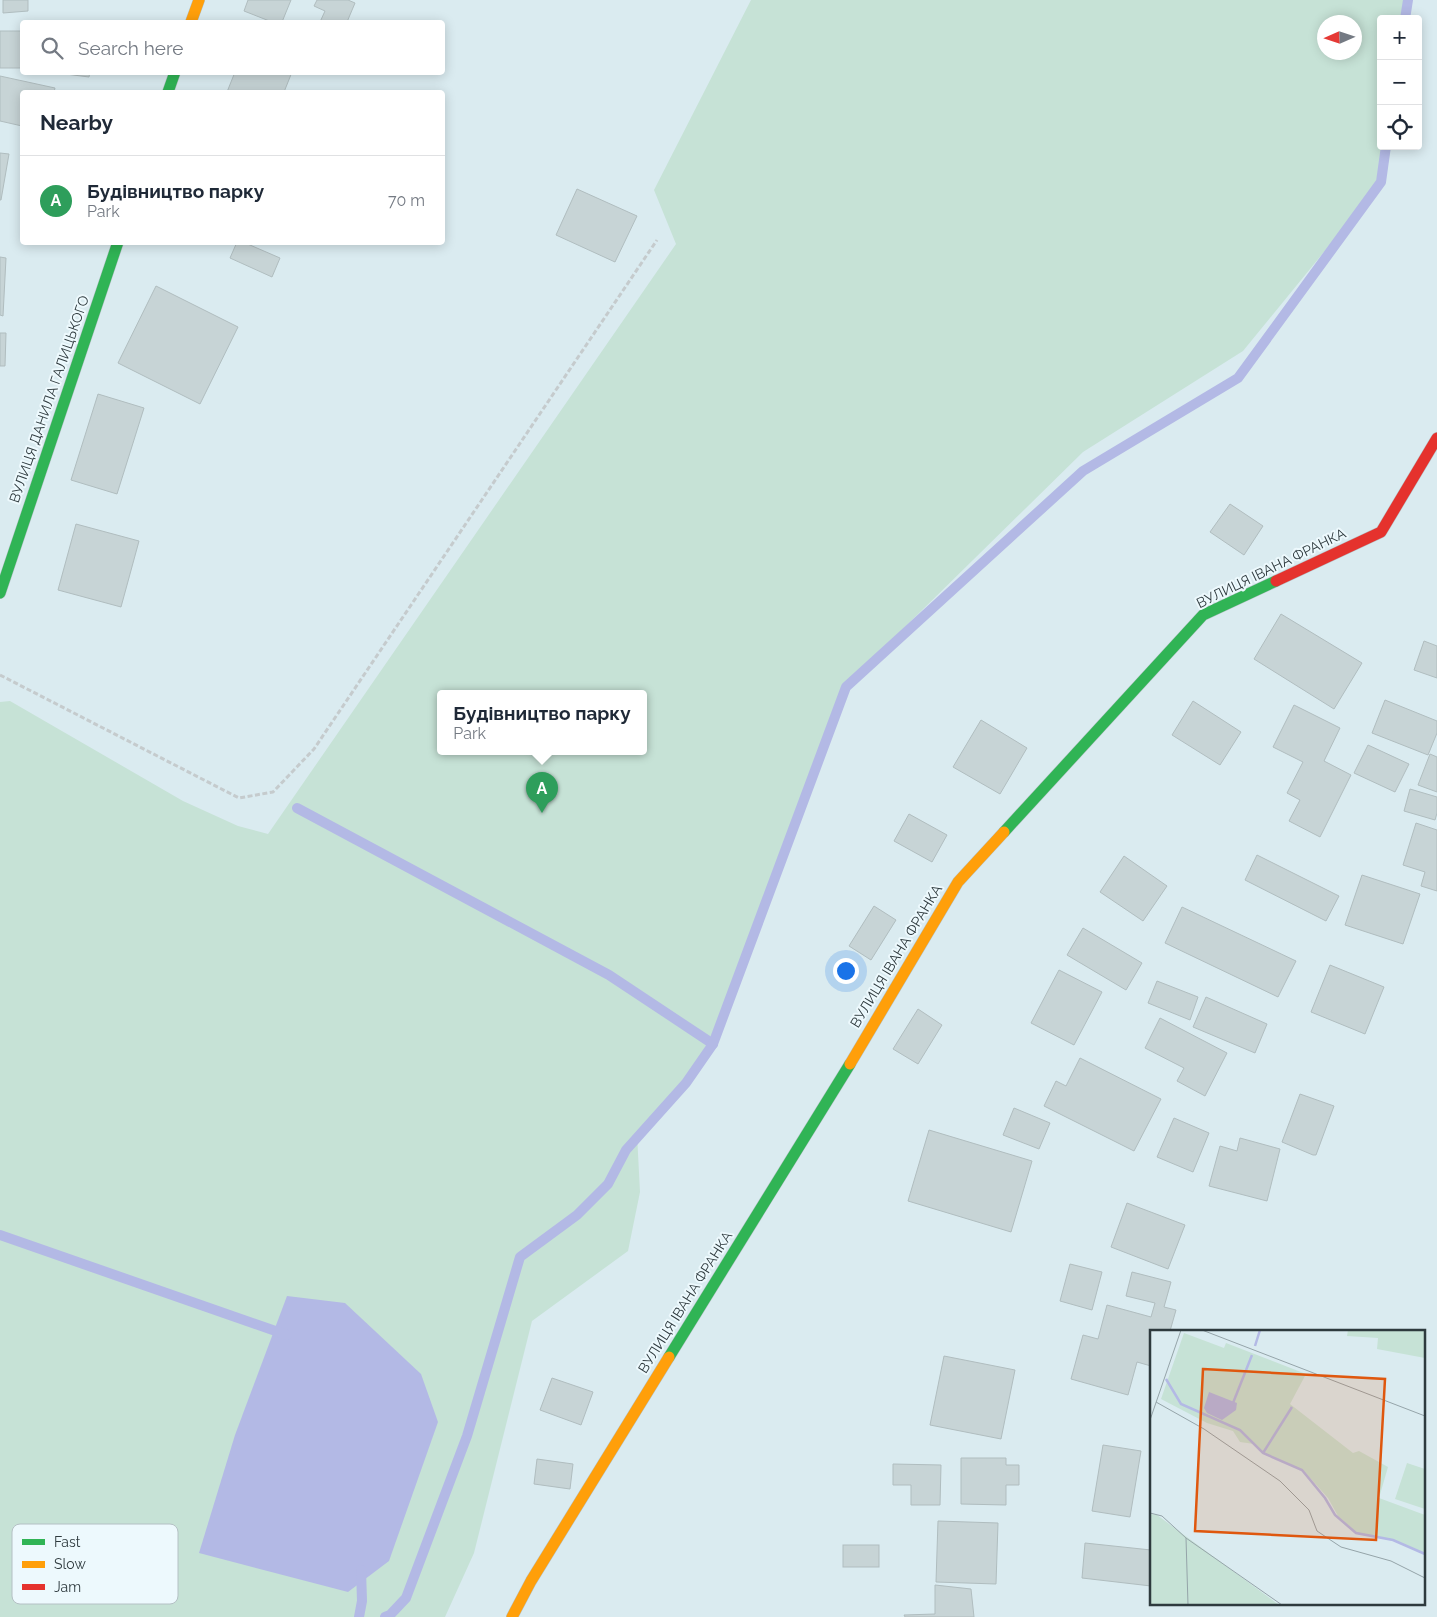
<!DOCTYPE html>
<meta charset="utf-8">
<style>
body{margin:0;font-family:Raleway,sans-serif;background:#f6f6f7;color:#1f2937}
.controls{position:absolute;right:15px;top:15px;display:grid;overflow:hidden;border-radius:5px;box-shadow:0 2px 12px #0003}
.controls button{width:45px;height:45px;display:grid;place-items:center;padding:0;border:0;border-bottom:1px solid #e0e1e3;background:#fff;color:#1f2937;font:25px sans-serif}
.compass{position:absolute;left:1317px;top:15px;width:45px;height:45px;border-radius:50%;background:#fff;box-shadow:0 2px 12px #0003;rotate:267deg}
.you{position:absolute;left:845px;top:970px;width:18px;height:18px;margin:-12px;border:4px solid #fff;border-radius:50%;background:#1a73e8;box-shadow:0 0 0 8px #1a73e833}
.badge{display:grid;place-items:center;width:32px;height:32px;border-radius:50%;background:#7c3aed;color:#fff;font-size:16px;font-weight:700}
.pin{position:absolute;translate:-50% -41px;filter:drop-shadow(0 1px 2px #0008)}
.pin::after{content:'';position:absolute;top:26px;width:18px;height:15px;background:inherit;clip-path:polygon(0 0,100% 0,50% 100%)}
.popup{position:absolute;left:437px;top:690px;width:210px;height:65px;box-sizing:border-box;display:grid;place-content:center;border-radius:5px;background:#fff;filter:drop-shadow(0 1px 4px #0005);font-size:16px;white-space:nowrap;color:#747a83}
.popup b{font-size:19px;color:#1f2937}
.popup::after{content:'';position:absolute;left:50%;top:100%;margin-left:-10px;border:10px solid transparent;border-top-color:#fff}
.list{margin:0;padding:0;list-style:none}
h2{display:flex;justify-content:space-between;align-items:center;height:65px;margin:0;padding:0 20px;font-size:21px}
h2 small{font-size:16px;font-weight:400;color:#747a83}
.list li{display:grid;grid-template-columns:32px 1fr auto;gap:15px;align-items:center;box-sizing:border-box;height:90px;padding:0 20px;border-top:1px solid #e0e1e3}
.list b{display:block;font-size:19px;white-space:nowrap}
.list p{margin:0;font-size:16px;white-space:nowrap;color:#747a83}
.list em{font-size:16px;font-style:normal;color:#747a83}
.icon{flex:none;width:28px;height:28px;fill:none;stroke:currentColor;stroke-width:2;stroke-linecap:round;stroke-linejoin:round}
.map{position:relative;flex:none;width:1437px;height:1617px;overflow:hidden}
.search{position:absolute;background:#fff;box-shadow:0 2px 12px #0003;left:20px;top:20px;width:425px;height:55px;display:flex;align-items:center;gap:12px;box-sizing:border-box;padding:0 18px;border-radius:5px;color:#747a83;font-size:19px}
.panel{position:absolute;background:#fff;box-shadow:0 2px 12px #0003;left:20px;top:90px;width:425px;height:155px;border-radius:5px}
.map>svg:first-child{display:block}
.green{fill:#c6e2d6;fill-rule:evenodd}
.water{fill:#b3b9e5}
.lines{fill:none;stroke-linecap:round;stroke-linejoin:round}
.stream{stroke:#b3b9e5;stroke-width:10}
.building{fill:#c7d4d6;stroke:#b0bdbf}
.fast-casing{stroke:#b4c1c5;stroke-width:12}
.slow-casing{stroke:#b4c1c5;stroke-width:12}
.jam-casing{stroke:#b4c1c5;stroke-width:12}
.path{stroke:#c5cbcd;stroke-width:3;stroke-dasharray:5 2.5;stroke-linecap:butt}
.fast{stroke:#30b455;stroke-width:11}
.slow{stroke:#ff9f0a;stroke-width:11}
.jam{stroke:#e5322d;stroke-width:11}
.labels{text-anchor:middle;stroke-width:4;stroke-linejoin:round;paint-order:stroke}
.street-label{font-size:14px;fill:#2e3a3e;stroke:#edf9fd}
.inset-river{fill:none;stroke:#b3b9e5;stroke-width:2.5}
.inset-road{fill:none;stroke:#95a4a9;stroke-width:1}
.view{fill:#df570e;fill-opacity:0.15;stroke:#df570e;stroke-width:2.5}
.inset-edge{fill:none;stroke:#2e3a3e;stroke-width:2.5}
.key{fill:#edf9fd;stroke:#b4c0c4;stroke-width:1}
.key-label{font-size:14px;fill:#2e3a3e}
</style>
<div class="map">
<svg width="1437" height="1617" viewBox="0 0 1437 1617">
<rect width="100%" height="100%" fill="#daebf0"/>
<path class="green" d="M751,0H1412L1409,19H1381V146H1391L1386,176L1243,351L1083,452L852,679L719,1037L637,1134L640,1192L628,1251L532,1321L474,1553L445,1617H0V702L10,701L183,801L238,826L268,834L676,244L654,190ZM1324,22H1354V52H1324ZM441,694H643V752H441Z"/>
<polygon class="water" points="287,1296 345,1303 421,1374 438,1422 389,1561 348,1592 199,1553 235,1435"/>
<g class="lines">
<g class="stream">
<polyline points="1405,19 1408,0"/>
<polyline points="297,808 609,975 713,1044"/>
<polyline points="0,1235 287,1335"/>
<polyline points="359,1617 362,1601 361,1570"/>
<polyline points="385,1617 390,1615 406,1598 467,1436 520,1257 577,1215 608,1184 626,1150 686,1083 713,1044 846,687 1083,471 1238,378 1381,182 1386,146"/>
</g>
</g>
<g class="building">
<polygon points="3,0 28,0 28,11 3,13"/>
<polygon points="248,0 291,0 282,22 272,22 244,11"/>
<polygon points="317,0 348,0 355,3 347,22 320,22 325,11 314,6"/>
<rect x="0" y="31" width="22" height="37"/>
<polygon points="50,72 90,72 89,77"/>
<polygon points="235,72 292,72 284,92 227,92"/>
<polygon points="0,76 55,88 54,92 22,92 22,126 0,121"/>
<polygon points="0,153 9,154 1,200 0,200"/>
<polygon points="577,189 637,216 615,262 556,235"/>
<polygon points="237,242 243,242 280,258 272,277 230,258"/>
<polygon points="0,257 6,258 3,316 0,315"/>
<polygon points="156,286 238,327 200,404 118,363"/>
<polygon points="0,333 6,333 5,366 0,366"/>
<polygon points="98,394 144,408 117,494 71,480"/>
<polygon points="1230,504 1263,526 1244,555 1210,532"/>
<polygon points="76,524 139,541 121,607 58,590"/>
<polygon points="1281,614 1362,663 1334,709 1254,659"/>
<polygon points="1424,641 1437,646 1437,678 1414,670"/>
<polygon points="1385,700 1437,721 1437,733 1428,755 1372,733"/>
<polygon points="1193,701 1241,732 1220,765 1172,735"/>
<polygon points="1294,705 1340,728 1324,761 1351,775 1320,837 1289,821 1300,800 1287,793 1303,762 1273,747"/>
<polygon points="981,720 1027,748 1000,794 953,767"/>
<polygon points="1368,745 1409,764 1395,792 1354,773"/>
<polygon points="1430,754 1437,757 1437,792 1418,785"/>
<polygon points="1410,789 1437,797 1437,813 1435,820 1404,811"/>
<polygon points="909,814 947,835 932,862 894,841"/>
<polygon points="1416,823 1437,830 1437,891 1421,886 1425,872 1403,865"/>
<polygon points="1257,855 1339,896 1326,921 1245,880"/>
<polygon points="1124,856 1167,886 1143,921 1100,892"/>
<polygon points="1362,875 1420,894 1403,944 1345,925"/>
<polygon points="874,906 896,920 871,960 849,946"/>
<polygon points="1182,907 1296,961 1278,997 1165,943"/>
<polygon points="1083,928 1142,963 1126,990 1067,955"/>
<polygon points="1330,965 1384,987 1365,1034 1311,1012"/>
<polygon points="1059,970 1102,992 1074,1045 1031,1023"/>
<polygon points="1157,981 1198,997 1190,1020 1148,1003"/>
<polygon points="1206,997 1267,1024 1255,1053 1193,1027"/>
<polygon points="918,1009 942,1025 918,1064 893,1049"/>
<polygon points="1160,1018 1227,1053 1205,1096 1177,1081 1184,1068 1145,1048"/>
<polygon points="1080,1058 1161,1099 1134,1151 1044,1106 1056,1081 1066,1086"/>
<polygon points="1300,1094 1334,1106 1316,1155 1313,1155 1282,1142"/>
<polygon points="1014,1108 1050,1123 1039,1149 1003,1135"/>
<polygon points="1174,1118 1209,1133 1193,1172 1157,1157"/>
<polygon points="929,1130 1032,1161 1011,1232 908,1201"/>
<polygon points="1240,1138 1280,1149 1267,1201 1209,1186 1220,1146 1237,1151"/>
<polygon points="1127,1203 1185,1225 1168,1269 1111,1247"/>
<polygon points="1070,1264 1102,1272 1092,1310 1060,1301"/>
<polygon points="1132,1272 1171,1282 1164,1307 1176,1310 1170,1331 1151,1331 1151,1366 1137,1362 1128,1395 1071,1379 1083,1335 1098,1339 1107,1305 1151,1317 1155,1303 1126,1296"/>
<polygon points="944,1356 1015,1370 1001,1439 930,1425"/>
<polygon points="552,1378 593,1392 581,1425 540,1410"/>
<polygon points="1103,1445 1141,1451 1130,1517 1092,1511"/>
<polygon points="961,1458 1006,1458 1006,1465 1019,1465 1019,1485 1006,1485 1006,1505 961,1504"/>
<polygon points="537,1459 573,1464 570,1489 534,1484"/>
<polygon points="893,1464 941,1465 940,1505 911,1505 911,1485 893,1485"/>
<polygon points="938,1521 998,1523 996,1584 936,1582"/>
<polygon points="1085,1543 1151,1550 1151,1586 1082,1578"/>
<rect x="843" y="1545" width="36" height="22"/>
<polygon points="935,1585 971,1589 974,1617 905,1617 904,1615 935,1614"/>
</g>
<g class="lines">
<defs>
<g id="fast">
<polyline points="168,92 175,72"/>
<polyline points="0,593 118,242"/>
<polyline points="1004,832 1203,615 1276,581"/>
<polyline points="669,1357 850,1064"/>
</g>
<g id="slow">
<polyline points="191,22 199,0"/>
<polyline points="850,1064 958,882 1004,832"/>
<polyline points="512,1617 531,1581 669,1357"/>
</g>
<polyline id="jam" points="1276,581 1381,532 1437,438"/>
</defs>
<use href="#fast" class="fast-casing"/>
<use href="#slow" class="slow-casing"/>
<use href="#jam" class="jam-casing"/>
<polyline class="path" points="0,675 239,798 273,792 314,749 657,240"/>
<use href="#fast" class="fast"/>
<use href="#slow" class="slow"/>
<use href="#jam" class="jam"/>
</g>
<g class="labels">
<g class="street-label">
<text transform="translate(49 399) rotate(-71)" y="5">ВУЛИЦЯ ДАНИЛА ГАЛИЦЬКОГО</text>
<text transform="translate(1271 568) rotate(-26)" y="5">ВУЛИЦЯ ІВАНА ФРАНКА</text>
<text transform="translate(896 956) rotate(-59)" y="5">ВУЛИЦЯ ІВАНА ФРАНКА</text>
<text transform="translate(685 1302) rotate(-58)" y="5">ВУЛИЦЯ ІВАНА ФРАНКА</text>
</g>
</g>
<g transform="translate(1150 1330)">
<rect width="275" height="275" fill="#daebf0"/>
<path d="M198,0H275V28L227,19L228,8L197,6ZM34,3L74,18L76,13L156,44L140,74L203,123L209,121L238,137L229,168L275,185V224L244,211L207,203L188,186L178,168L153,140L114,123L104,114L90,112L83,101L57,93L11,69ZM257,133L275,139V179L245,169ZM0,184L7,185L129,275H0Z" fill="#c6e2d6"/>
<path d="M59,62L87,73L86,80L72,90L57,83L54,78Z" fill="#b3b9e5"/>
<path class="inset-river" d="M105,16L110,0M16,49L31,74L90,100L113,123L152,140L175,168L185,185L206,203L243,210L275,224M83,73L102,25M113,123L142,77"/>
<path class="inset-road" d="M52,0L275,86M6,72L54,99L130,151L159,180L167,201L191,217L241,231L275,248M0,90L31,0M0,183L12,186L36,208L132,275M36,208L38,275"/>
<path class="view" d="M53,39L235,49L226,210L45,201Z"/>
<rect width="275" height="275" class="inset-edge"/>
</g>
<rect x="12" y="1524" width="166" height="80" rx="8" class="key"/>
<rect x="22" y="1539" width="23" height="6" fill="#30b455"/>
<rect x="22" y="1561" width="23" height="7" fill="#ff9f0a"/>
<rect x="22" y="1584" width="23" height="6" fill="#e5322d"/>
<g class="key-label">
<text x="54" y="1547">Fast</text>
<text x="54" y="1569">Slow</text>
<text x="54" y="1592">Jam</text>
</g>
</svg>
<div class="controls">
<button>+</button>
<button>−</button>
<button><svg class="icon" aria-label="locate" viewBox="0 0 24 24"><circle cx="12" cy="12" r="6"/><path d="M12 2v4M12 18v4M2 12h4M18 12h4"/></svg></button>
</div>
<svg class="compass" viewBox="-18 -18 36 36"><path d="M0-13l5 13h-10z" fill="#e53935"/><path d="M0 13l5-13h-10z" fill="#747a83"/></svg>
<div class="you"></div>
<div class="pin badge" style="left:542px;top:813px;background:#2e9e5b">A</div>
<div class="popup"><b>Будівництво парку</b>Park</div>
<div class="search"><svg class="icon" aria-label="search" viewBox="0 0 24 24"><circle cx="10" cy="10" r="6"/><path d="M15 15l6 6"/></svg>Search here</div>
<section class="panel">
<h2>Nearby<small></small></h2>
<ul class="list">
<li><span class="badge" style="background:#2e9e5b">A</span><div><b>Будівництво парку</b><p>Park</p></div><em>70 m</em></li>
</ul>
</section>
</div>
